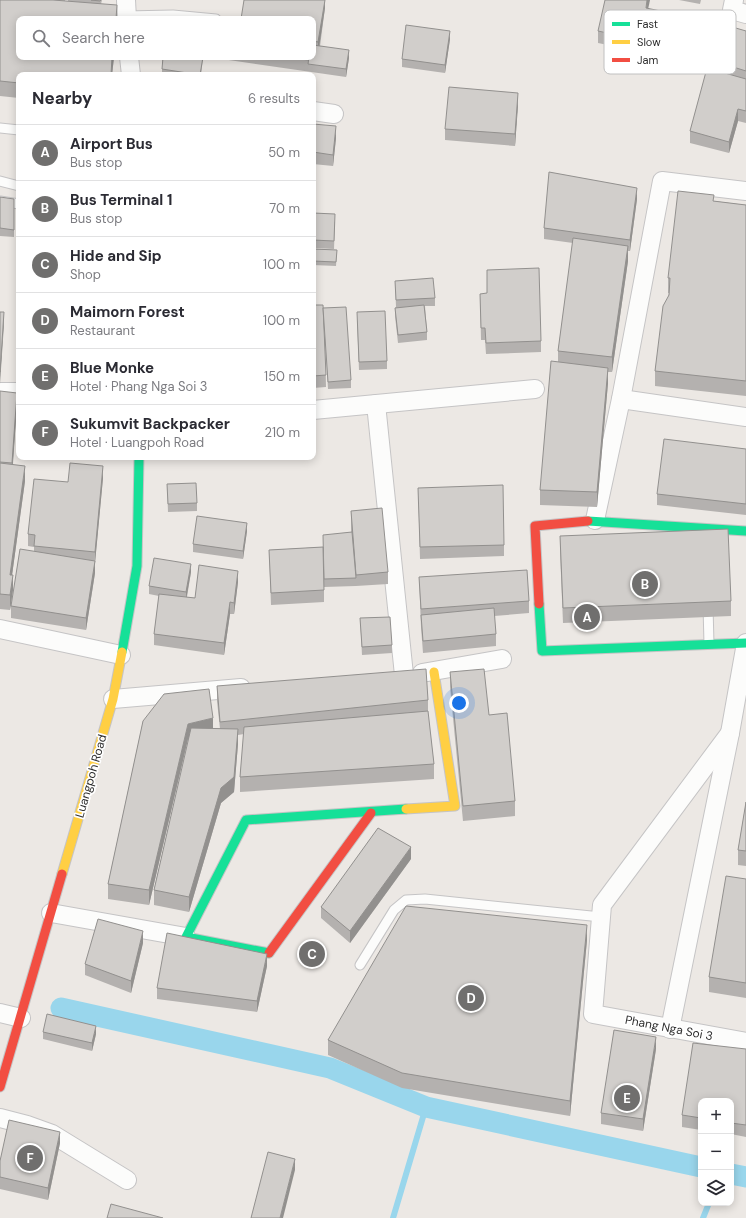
<!DOCTYPE html>
<meta charset="utf-8">
<style>
body{margin:0;font-family:"DM Sans",sans-serif;background:#f2f2f3;color:#2b2b33}
.controls{position:absolute;right:12px;bottom:12px;display:grid;overflow:hidden;border-radius:8px;box-shadow:0 2px 10px #0003}
.controls button{width:36px;height:36px;display:grid;place-items:center;padding:0;border:0;border-bottom:1px solid #e1e1e2;background:#fff;color:#2b2b33;font:20px sans-serif}
.you{position:absolute;left:459px;top:703px;width:14px;height:14px;margin:-10px;border:3px solid #fff;border-radius:50%;background:#1a73e8;box-shadow:0 0 0 6px #1a73e833}
.badge{display:grid;place-items:center;width:26px;height:26px;border-radius:50%;background:#706f6e;color:#fff;font-size:13px;font-weight:700}
.pin{position:absolute;translate:-50% -50%;border:2px solid #fff;box-shadow:0 1px 4px #0006}
.list{margin:0;padding:0;list-style:none}
h2{display:flex;justify-content:space-between;align-items:center;height:52px;margin:0;padding:0 16px;font-size:17px}
h2 small{font-size:13px;font-weight:400;color:#7c7c81}
.list li{display:grid;grid-template-columns:26px 1fr auto;gap:12px;align-items:center;box-sizing:border-box;height:56px;padding:0 16px;border-top:1px solid #e1e1e2}
.list b{display:block;font-size:15px;white-space:nowrap}
.list p{margin:0;font-size:13px;white-space:nowrap;color:#7c7c81}
.list em{font-size:13px;font-style:normal;color:#7c7c81}
.icon{flex:none;width:22px;height:22px;fill:none;stroke:currentColor;stroke-width:2;stroke-linecap:round;stroke-linejoin:round}
.map{position:relative;flex:none;width:746px;height:1218px;overflow:hidden}
.search{position:absolute;background:#fff;box-shadow:0 2px 10px #0003;left:16px;top:16px;width:300px;height:44px;display:flex;align-items:center;gap:10px;box-sizing:border-box;padding:0 14px;border-radius:8px;color:#7c7c81;font-size:15px}
.panel{position:absolute;background:#fff;box-shadow:0 2px 10px #0003;left:16px;top:72px;width:300px;height:388px;border-radius:8px}
.map>svg:first-child{display:block}
.lines{fill:none;stroke-linecap:round;stroke-linejoin:round}
.stream{stroke:#99d6ec;stroke-width:6}
.canal{stroke:#99d6ec;stroke-width:21}
.lane-casing{stroke:#c5c4c5;stroke-width:11}
.street-casing{stroke:#c5c4c5;stroke-width:20}
.fast-casing{stroke:#c5c4c5;stroke-width:11}
.slow-casing{stroke:#c5c4c5;stroke-width:11}
.jam-casing{stroke:#c5c4c5;stroke-width:11}
.lane{stroke:#fcfcfb;stroke-width:9}
.street{stroke:#fcfcfb;stroke-width:18}
.fast{stroke:#16e098;stroke-width:9}
.slow{stroke:#ffcf43;stroke-width:9}
.jam{stroke:#f24e42;stroke-width:9}
.wall{fill:#b4b1af}
.shaded-wall{fill:#92908e}
.building{fill:#d1cecb;stroke:#92908e}
.labels{text-anchor:middle;stroke-width:3.5;stroke-linejoin:round;paint-order:stroke}
.street-label{font-size:12px;fill:#2e2e2e;stroke:#fff}
.key{fill:#fff;stroke:#c0c0c0;stroke-width:1}
.key-label{font-size:11px;fill:#2e2e2e}
</style>
<div class="map">
<svg width="746" height="1218" viewBox="0 0 746 1218">
<rect width="100%" height="100%" fill="#ece8e4"/>
<g class="lines">
<g class="stream">
<polyline points="393,1218 426,1107"/>
<polyline points="703,1218 709,1203"/>
</g>
<g class="canal">
<polyline points="61,1008 330,1068 426,1107 701,1167"/>
<polyline points="731,1174 746,1177"/>
</g>
<defs>
<g id="lane">
<polyline points="125,16 173,15 216,19"/>
<polyline points="0,128 19,130"/>
<polyline points="0,181 19,186"/>
<polyline points="0,201 19,204"/>
<polyline points="708,606 709,644"/>
<polyline points="360,965 394,910 406,900 425,899 601,917"/>
</g>
<g id="street">
<polyline points="126,0 127,19"/>
<polyline points="734,0 732,10 746,14"/>
<polyline points="129,57 131,75"/>
<polyline points="313,111 334,114"/>
<polyline points="0,392 19,392"/>
<polyline points="621,399 746,417"/>
<polyline points="376,404 404,675"/>
<polyline points="313,410 535,389"/>
<polyline points="595,520 621,399 662,181 746,191"/>
<polyline points="0,629 121,655"/>
<polyline points="422,673 502,659"/>
<polyline points="113,699 241,688"/>
<polyline points="730,733 602,905 593,1014 746,1042"/>
<polyline points="51,913 186,937"/>
<polyline points="0,1013 21,1018"/>
<polyline points="670,1029 730,733 746,643"/>
<polyline points="0,1118 27,1125 52,1134 127,1180"/>
</g>
<g id="fast">
<polyline points="588,521 746,531"/>
<polyline points="539,604 542,651 746,643"/>
<polyline points="122,652 137,566 139,457"/>
<polyline points="269,953 186,937 246,820 406,809"/>
</g>
<g id="slow">
<polyline points="406,809 455,806 434,672"/>
<polyline points="62,874 113,699 122,652"/>
</g>
<g id="jam">
<polyline points="539,604 535,526 588,521"/>
<polyline points="269,953 371,813"/>
<polyline points="0,1087 62,874"/>
</g>
</defs>
<use href="#lane" class="lane-casing"/>
<use href="#street" class="street-casing"/>
<use href="#fast" class="fast-casing"/>
<use href="#slow" class="slow-casing"/>
<use href="#jam" class="jam-casing"/>
<use href="#lane" class="lane"/>
<use href="#street" class="street"/>
<use href="#fast" class="fast"/>
<use href="#slow" class="slow"/>
<use href="#jam" class="jam"/>
</g>
<g class="wall">
<polygon points="0,0 65,0 65,1 68,1 68,0 102,0 101,4 117,19 19,57 114,57 112,75 19,75 19,98 0,96"/>
<polygon points="325,0 325,8 320,46 349,58 346,77 208,57 313,57 313,19"/>
<polygon points="679,0 701,0 700,4"/>
<polygon points="648,8 685,27 678,59 598,43 598,31"/>
<polygon points="746,31 746,123 738,121 729,153 690,143 690,131 711,69 711,60"/>
<polygon points="450,39 445,73 402,67 402,59"/>
<polygon points="203,57 201,75 162,75 162,69"/>
<polygon points="518,105 515,146 445,140 445,129"/>
<polygon points="313,124 336,138 333,166 313,164"/>
<polygon points="0,197 14,199 14,237 0,236"/>
<polygon points="637,199 630,251 628,251 628,261 612,372 608,372 608,383 597,507 540,505 540,490 558,362 558,351 573,243 544,239 544,228"/>
<polygon points="714,201 746,205 746,396 655,386 655,371 669,293 668,293 668,278"/>
<polygon points="313,213 335,222 334,249 313,248"/>
<polygon points="313,249 337,250 336,266 313,265"/>
<polygon points="487,270 541,341 541,352 486,354 485,340 481,340 480,294 487,294"/>
<polygon points="395,281 435,298 435,306 425,306 427,332 427,340 398,343 395,316 395,308 396,307"/>
<polygon points="313,305 323,308 351,380 351,388 328,389 325,339 326,387 313,388"/>
<polygon points="357,320 387,361 387,369 359,370"/>
<polygon points="0,391 17,405 13,464 25,481 12,575 13,590 10,610 0,609"/>
<polygon points="746,449 746,515 657,505 657,494"/>
<polygon points="103,478 95,563 95,573 86,630 11,618 11,606 34,552 34,547 28,546 28,534 68,482"/>
<polygon points="167,484 197,503 197,511 168,512"/>
<polygon points="418,488 504,545 504,556 420,559"/>
<polygon points="351,511 388,572 388,584 356,586 324,587 324,602 271,605 269,550 323,547 351,532"/>
<polygon points="247,531 243,559 193,552 193,544"/>
<polygon points="560,536 731,601 731,616 563,623 560,551"/>
<polygon points="191,572 187,597 195,598 238,582 234,614 230,614 224,655 154,645 154,634 159,596 149,594 149,586"/>
<polygon points="419,577 529,601 529,613 494,616 496,634 496,646 423,653 421,627"/>
<polygon points="360,618 392,645 392,653 362,655"/>
<polygon points="450,672 489,715 515,801 515,816 463,821 450,687"/>
<polygon points="217,686 428,700 428,715 434,764 434,779 240,792 240,777 244,734 238,735 238,744 234,792 221,803 189,912 154,905 154,890 189,739 188,739 149,905 108,899 108,884 143,721 213,729 220,729 217,701"/>
<polygon points="746,802 746,866 738,865 738,850"/>
<polygon points="411,859 350,943 321,918 321,907"/>
<polygon points="746,879 746,998 709,992 709,977"/>
<polygon points="587,940 570,1116 402,1088 328,1055 328,1040"/>
<polygon points="143,943 131,993 85,975 85,964"/>
<polygon points="267,966 257,1012 157,999 157,988"/>
<polygon points="43,1032 96,1034 92,1051 43,1039"/>
<polygon points="656,1049 643,1131 601,1124 601,1113"/>
<polygon points="746,1049 746,1137 731,1134 731,1101 701,1101 701,1130 682,1127 682,1115"/>
<polygon points="60,1143 48,1200 0,1189 0,1161"/>
</g>
<g class="shaded-wall">
<polygon points="325,0 325,8 318,54 318,42"/>
<polygon points="647,0 650,0 646,19 646,8"/>
<polygon points="117,5 117,19 116,19"/>
<polygon points="685,16 685,27 678,59 678,48"/>
<polygon points="450,31 450,39 445,73 445,65"/>
<polygon points="349,50 349,58 346,77 346,69"/>
<polygon points="112,57 114,57 112,75 111,75"/>
<polygon points="518,93 518,105 515,146 515,134"/>
<polygon points="738,109 738,121 729,153 729,142"/>
<polygon points="336,126 336,138 333,166 333,155"/>
<polygon points="637,188 637,199 630,251 630,240"/>
<polygon points="628,246 628,261 612,372 612,357"/>
<polygon points="4,312 4,324 0,384 0,372"/>
<polygon points="608,368 608,383 597,507 597,492"/>
<polygon points="17,393 17,405 12,475 12,463"/>
<polygon points="25,466 25,481 10,590 10,575"/>
<polygon points="103,466 103,478 95,563 95,552"/>
<polygon points="247,523 247,531 243,559 243,551"/>
<polygon points="95,561 95,573 86,630 86,618"/>
<polygon points="191,564 191,572 186,600 186,592"/>
<polygon points="238,571 238,582 234,614 234,603"/>
<polygon points="13,575 13,590 10,610 10,595"/>
<polygon points="230,602 230,614 224,655 224,643"/>
<polygon points="213,718 213,733 188,739 149,905 149,890 188,724"/>
<polygon points="238,729 238,744 234,792 221,803 189,912 189,897"/>
<polygon points="411,847 411,859 350,943 350,931"/>
<polygon points="587,925 587,940 570,1116 570,1101"/>
<polygon points="143,931 143,943 131,993 131,981"/>
<polygon points="267,954 267,966 257,1012 257,1001"/>
<polygon points="96,1026 96,1034 92,1051 92,1043"/>
<polygon points="656,1037 656,1049 643,1131 643,1119"/>
<polygon points="60,1132 60,1143 48,1200 48,1188"/>
<polygon points="295,1159 295,1170 283,1218 280,1218"/>
</g>
<g class="building">
<polygon points="0,0 53,0 117,5 116,19 19,19 19,57 112,57 111,75 19,75 19,83 0,81"/>
<polygon points="91,0 101,0 100,1"/>
<polygon points="244,0 325,0 318,42 313,41 313,19 241,19"/>
<polygon points="605,0 647,0 646,8 685,16 678,48 598,31"/>
<polygon points="722,24 746,31 746,71 711,60"/>
<polygon points="406,25 450,31 445,65 402,59"/>
<polygon points="313,45 349,50 346,69 308,64 309,57 313,57"/>
<polygon points="163,57 203,57 200,75 162,69"/>
<polygon points="286,57 309,57 308,60"/>
<polygon points="707,68 746,79 746,111 738,109 729,142 690,131"/>
<polygon points="449,87 518,93 515,134 445,129"/>
<polygon points="313,124 336,126 333,155 313,152"/>
<polygon points="549,172 637,188 630,240 544,228"/>
<polygon points="678,191 714,195 713,201 746,205 746,381 655,371 663,306 669,295 670,278 668,278"/>
<polygon points="0,197 14,199 14,230 0,228"/>
<polygon points="313,213 335,214 334,241 313,240"/>
<polygon points="573,238 628,246 612,357 558,351"/>
<polygon points="313,249 337,250 336,262 313,261"/>
<polygon points="539,268 541,341 486,343 485,328 481,328 480,294 487,293 487,270"/>
<polygon points="433,278 435,298 396,300 395,281"/>
<polygon points="313,305 323,305 326,375 313,376"/>
<polygon points="424,305 427,332 398,335 395,308"/>
<polygon points="346,307 351,380 328,382 323,308"/>
<polygon points="385,311 387,361 359,362 357,312"/>
<polygon points="0,312 4,312 0,372"/>
<polygon points="551,361 608,368 597,492 540,490"/>
<polygon points="0,391 17,393 12,463 0,462"/>
<polygon points="664,439 746,449 746,504 657,494"/>
<polygon points="0,463 25,466 10,575 13,575 10,595 0,594"/>
<polygon points="70,463 103,466 95,552 34,546 35,535 28,534 34,479 68,482"/>
<polygon points="196,483 197,503 168,504 167,484"/>
<polygon points="503,485 504,545 420,547 418,488"/>
<polygon points="382,508 388,572 356,575 351,511"/>
<polygon points="197,516 247,523 243,551 193,544"/>
<polygon points="728,529 731,601 563,608 560,536"/>
<polygon points="352,532 356,578 324,579 323,535"/>
<polygon points="323,547 324,590 271,593 269,550"/>
<polygon points="20,549 95,561 86,618 11,606"/>
<polygon points="154,558 191,564 186,592 149,586"/>
<polygon points="199,565 238,571 234,603 230,602 224,643 154,634 159,594 195,598"/>
<polygon points="527,570 529,601 421,609 419,577"/>
<polygon points="494,608 496,634 423,641 421,615"/>
<polygon points="390,617 392,645 362,647 360,618"/>
<polygon points="426,669 428,700 220,722 217,686"/>
<polygon points="484,669 489,715 507,713 515,801 463,806 450,672"/>
<polygon points="209,689 213,718 188,724 149,890 108,884 143,721 164,694"/>
<polygon points="428,711 434,764 240,777 244,727"/>
<polygon points="191,728 238,729 234,777 221,788 189,897 154,890"/>
<polygon points="746,802 746,851 738,850"/>
<polygon points="378,828 411,847 350,931 321,907"/>
<polygon points="726,876 746,879 746,983 709,977"/>
<polygon points="406,906 587,925 570,1101 402,1073 328,1040"/>
<polygon points="98,919 143,931 131,981 85,964"/>
<polygon points="167,933 267,954 257,1001 157,988"/>
<polygon points="47,1014 96,1026 92,1043 43,1032"/>
<polygon points="614,1030 656,1037 643,1119 601,1113"/>
<polygon points="693,1043 746,1049 746,1125 731,1123 731,1101 701,1101 701,1118 682,1115"/>
<polygon points="9,1120 60,1132 48,1188 0,1177 0,1161"/>
<polygon points="268,1152 295,1159 280,1218 251,1218"/>
<polygon points="111,1204 163,1218 107,1218"/>
</g>
<g class="labels">
<g class="street-label">
<text transform="translate(91 776) rotate(-74)" y="4">Luangpoh Road</text>
<text transform="translate(669 1028) rotate(11)" y="4">Phang Nga Soi 3</text>
</g>
</g>
<rect x="604" y="10" width="132" height="64" rx="6" class="key"/>
<rect x="612" y="22" width="18" height="4" fill="#16e098"/>
<rect x="612" y="40" width="18" height="4" fill="#ffcf43"/>
<rect x="612" y="58" width="18" height="4" fill="#f24e42"/>
<g class="key-label">
<text x="637" y="28">Fast</text>
<text x="637" y="46">Slow</text>
<text x="637" y="64">Jam</text>
</g>
</svg>
<div class="controls">
<button>+</button>
<button>−</button>
<button><svg class="icon" aria-label="layers" viewBox="0 0 24 24"><path d="M12 4l9 5-9 5-9-5zM3 14l9 5 9-5"/></svg></button>
</div>
<div class="you"></div>
<div class="pin badge" style="left:587px;top:617px">A</div>
<div class="pin badge" style="left:645px;top:584px">B</div>
<div class="pin badge" style="left:312px;top:954px">C</div>
<div class="pin badge" style="left:471px;top:998px">D</div>
<div class="pin badge" style="left:627px;top:1098px">E</div>
<div class="pin badge" style="left:30px;top:1158px">F</div>
<div class="search"><svg class="icon" aria-label="search" viewBox="0 0 24 24"><circle cx="10" cy="10" r="6"/><path d="M15 15l6 6"/></svg>Search here</div>
<section class="panel">
<h2>Nearby<small>6 results</small></h2>
<ul class="list">
<li><span class="badge">A</span><div><b>Airport Bus</b><p>Bus stop</p></div><em>50 m</em></li>
<li><span class="badge">B</span><div><b>Bus Terminal 1</b><p>Bus stop</p></div><em>70 m</em></li>
<li><span class="badge">C</span><div><b>Hide and Sip</b><p>Shop</p></div><em>100 m</em></li>
<li><span class="badge">D</span><div><b>Maimorn Forest</b><p>Restaurant</p></div><em>100 m</em></li>
<li><span class="badge">E</span><div><b>Blue Monke</b><p>Hotel · Phang Nga Soi 3</p></div><em>150 m</em></li>
<li><span class="badge">F</span><div><b>Sukumvit Backpacker</b><p>Hotel · Luangpoh Road</p></div><em>210 m</em></li>
</ul>
</section>
</div>
